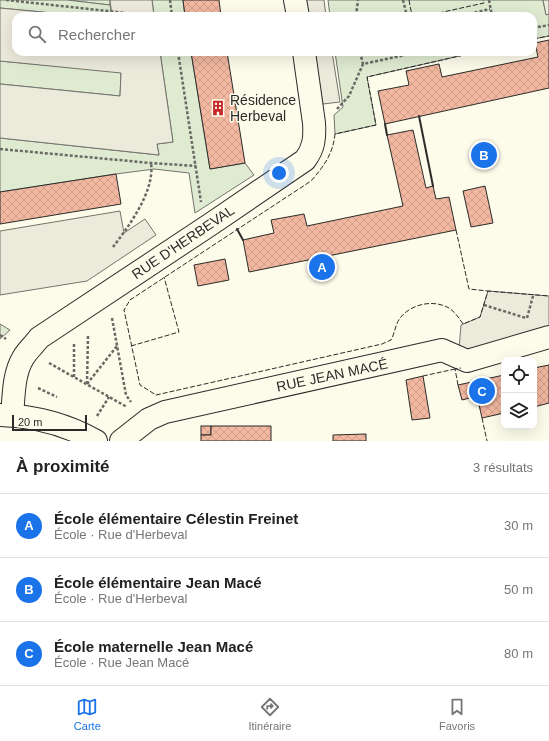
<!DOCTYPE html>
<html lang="fr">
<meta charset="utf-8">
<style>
body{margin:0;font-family:Helvetica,sans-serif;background:#f6f6f6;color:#222}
.controls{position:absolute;right:12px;bottom:12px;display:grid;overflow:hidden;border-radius:8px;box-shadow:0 4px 16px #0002}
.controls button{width:36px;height:36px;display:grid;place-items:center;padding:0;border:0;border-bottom:1px solid #e0e0e0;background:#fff;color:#222;font:20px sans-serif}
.scale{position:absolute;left:12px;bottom:10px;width:75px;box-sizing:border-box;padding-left:4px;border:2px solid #2b2b2b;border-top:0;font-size:11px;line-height:14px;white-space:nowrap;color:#2b2b2b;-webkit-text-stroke:3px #fdfbea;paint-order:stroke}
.you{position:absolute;left:279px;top:173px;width:14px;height:14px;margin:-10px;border:3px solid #fff;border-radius:50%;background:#1a73e8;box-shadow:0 0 0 6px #1a73e833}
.badge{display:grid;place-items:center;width:26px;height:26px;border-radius:50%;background:#1a73e8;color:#fff;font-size:13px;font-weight:700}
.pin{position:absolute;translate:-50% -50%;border:2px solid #fff;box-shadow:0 1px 4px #0006}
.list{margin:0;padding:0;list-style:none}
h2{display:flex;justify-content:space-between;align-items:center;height:52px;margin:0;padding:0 16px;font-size:17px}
h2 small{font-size:13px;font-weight:400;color:#767676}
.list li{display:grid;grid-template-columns:26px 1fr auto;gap:12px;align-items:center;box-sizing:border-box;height:64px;padding:0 16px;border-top:1px solid #e0e0e0}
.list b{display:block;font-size:15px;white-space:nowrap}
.list p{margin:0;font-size:13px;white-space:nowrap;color:#767676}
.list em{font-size:13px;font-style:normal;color:#767676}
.icon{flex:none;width:22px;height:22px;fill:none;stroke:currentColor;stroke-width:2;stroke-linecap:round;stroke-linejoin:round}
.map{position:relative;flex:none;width:549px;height:441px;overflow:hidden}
.search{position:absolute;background:#fff;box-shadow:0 4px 16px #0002;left:12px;right:12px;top:12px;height:44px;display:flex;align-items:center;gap:10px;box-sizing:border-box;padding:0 14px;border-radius:12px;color:#767676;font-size:15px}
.sheet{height:244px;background:#fff}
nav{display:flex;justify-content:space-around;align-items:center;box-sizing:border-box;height:56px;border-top:1px solid #e0e0e0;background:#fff;font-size:11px;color:#767676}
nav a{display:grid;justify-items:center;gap:2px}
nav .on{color:#1a73e8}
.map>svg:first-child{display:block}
.grass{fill:url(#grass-tufts);stroke:#74746e}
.park{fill:#deebd1;stroke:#74746e}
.parking{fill:#eceadb;stroke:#74746e}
.building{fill:url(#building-cross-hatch);stroke:#2b2b2b}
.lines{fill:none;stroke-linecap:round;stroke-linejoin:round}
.minor-casing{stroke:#2b2b2b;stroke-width:24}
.path{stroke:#6a6964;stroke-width:2.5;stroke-dasharray:3 2;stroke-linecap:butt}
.minor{stroke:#fdfbea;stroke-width:22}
.fence{stroke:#2b2b2b;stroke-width:1;stroke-dasharray:5 2;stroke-linecap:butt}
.wall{stroke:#2b2b2b;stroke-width:2}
.labels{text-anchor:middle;stroke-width:3;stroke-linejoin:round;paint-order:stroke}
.poi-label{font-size:14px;fill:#2b2b2b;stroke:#fdfbea;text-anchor:start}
.street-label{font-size:14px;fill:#2b2b2b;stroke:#fdfbea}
</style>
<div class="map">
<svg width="549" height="441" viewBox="0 0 549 441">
<defs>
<pattern id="grass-tufts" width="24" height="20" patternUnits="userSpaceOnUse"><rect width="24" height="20" fill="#deebd1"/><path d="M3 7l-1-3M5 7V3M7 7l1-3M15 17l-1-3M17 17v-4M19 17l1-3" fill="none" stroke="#bfcab4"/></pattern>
<pattern id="building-cross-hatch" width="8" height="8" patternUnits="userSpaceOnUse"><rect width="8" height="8" fill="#f2b8a0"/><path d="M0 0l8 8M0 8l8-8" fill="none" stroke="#d09e8a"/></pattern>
</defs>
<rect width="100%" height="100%" fill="#fdfbea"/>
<polygon class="grass" points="67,0 110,0 110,5"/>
<g class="park">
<polygon points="0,0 67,0 110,5 112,16 83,16 0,8"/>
<polygon points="152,0 183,0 185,16 154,16"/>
<polygon points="328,0 543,0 546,14 549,14 549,36 533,39 533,16 330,16"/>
<polygon points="160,52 191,52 210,169 245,163 254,175 195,213 189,173 154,169 116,174 0,192 0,138 159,155 157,144 173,142"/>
<polygon points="335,52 477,52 367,77 376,125 335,134 334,115 343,107"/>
<polygon points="0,61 121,72 120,96 0,84"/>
<polygon points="0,324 10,330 0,339"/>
</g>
<g class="parking">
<polygon points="110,0 152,0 154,16 112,16"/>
<polygon points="306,0 324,0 326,16 309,16"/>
<polygon points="543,0 549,0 549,14 546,15"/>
<polygon points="0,8 83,16 16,16 16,52 160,52 173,142 157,144 159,155 0,138 0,84 120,96 121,73 0,61"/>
<polygon points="314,52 332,52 340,102 323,104"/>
<polygon points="120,211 124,233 145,219 156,235 87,281 0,295 0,231"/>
<polygon points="488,291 549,296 549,342 455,369 454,355 459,349 461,325 480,317"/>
</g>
<g class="building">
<polygon points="183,0 219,0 221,16 185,16"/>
<polygon points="549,40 549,88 385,124 378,91 409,85 406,71 439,64 442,77 538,57 535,43"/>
<polygon points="191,52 227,52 245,163 210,169"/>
<polygon points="413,130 426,188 433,186 436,199 449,197 456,230 249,272 243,240 274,233 271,220 304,214 307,226 403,206 387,135"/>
<polygon points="116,174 121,204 0,224 0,192"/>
<polygon points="485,186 493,223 471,227 463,191"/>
<polygon points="225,259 229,280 198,286 194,265"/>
<polygon points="549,365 549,403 534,407 534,368"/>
<polygon points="504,375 504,413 482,418 477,396 462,400 458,385"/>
<polygon points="423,376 430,418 412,420 406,380"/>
<rect x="201" y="426" width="10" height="9"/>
<polygon points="211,426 271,426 271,441 201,441 201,435 211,435"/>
<polygon points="366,434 366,441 333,441 333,435"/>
</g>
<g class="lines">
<defs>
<g id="minor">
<polyline points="295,0 298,16"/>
<path d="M0,415C35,416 66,424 96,441"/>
<path d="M12,415C14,396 13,375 23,358C27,351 34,345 39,338L211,224L305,160C314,148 315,138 314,123L304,52"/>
<polyline points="121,441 149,419 165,412 442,350 467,361 549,337"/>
</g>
</defs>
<use href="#minor" class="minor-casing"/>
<g class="path">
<polyline points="6,0 126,13"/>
<polyline points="170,0 172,16"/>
<polyline points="403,0 407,16"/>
<polyline points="489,0 492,16"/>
<polyline points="356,16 358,0"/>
<polyline points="460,16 490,9"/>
<polyline points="533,28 549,25"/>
<polyline points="178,52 201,202"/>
<polyline points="360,52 363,64"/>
<polyline points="337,109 349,96 363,64 419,52"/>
<polyline points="0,149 151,163 196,166"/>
<path d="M113,247C129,226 155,191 151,163"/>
<polyline points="484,305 526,318"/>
<polyline points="112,318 126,395 131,402"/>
<polyline points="527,318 533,296"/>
<polyline points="0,335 6,339"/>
<polyline points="49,363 127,407"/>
<polyline points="74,377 74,343"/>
<polyline points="87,384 88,335"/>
<polyline points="87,384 117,346"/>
<polyline points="38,388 57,397"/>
<polyline points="97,416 109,397"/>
</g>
<use href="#minor" class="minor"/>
<g class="fence">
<polyline points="409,0 412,16"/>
<polyline points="425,16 484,3 483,0"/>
<polyline points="533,39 549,36"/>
<path d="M477,52L367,77L376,125L335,134C333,154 324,166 311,181L130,300L124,310L140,385L156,395L382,344L391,340C395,333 395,325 400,318C411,304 433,299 449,308C455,312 459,318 463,324L480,317L488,291L549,296"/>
<polyline points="456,230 469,289 488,291"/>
<polyline points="131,346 179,332 164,277"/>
<polyline points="423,376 455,369"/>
<polyline points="458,385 455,369 461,368"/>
<polyline points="482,418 487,441"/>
</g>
<g class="wall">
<polyline points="419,116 433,186"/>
<polyline points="385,124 387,135"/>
<polyline points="237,229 243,240"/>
</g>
</g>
<defs>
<symbol id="building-bare" viewBox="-9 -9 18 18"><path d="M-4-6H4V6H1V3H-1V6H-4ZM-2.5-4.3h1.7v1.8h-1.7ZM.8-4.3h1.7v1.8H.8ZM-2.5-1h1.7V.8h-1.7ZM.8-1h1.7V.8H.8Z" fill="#c62828" stroke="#fdfbea" stroke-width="2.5" paint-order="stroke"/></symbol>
</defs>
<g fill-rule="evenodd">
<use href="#building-bare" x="207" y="97" width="22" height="22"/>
</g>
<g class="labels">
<g class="poi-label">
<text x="230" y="105">Résidence<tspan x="230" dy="16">Herbeval</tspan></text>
</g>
<g class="street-label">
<text transform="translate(183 242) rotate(-34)" y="5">RUE D'HERBEVAL</text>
<text transform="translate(332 375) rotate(-12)" y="5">RUE JEAN MACÉ</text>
</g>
</g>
</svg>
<div class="controls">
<button><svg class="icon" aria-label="locate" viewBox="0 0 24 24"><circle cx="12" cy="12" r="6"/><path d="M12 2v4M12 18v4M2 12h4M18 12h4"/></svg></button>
<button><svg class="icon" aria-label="layers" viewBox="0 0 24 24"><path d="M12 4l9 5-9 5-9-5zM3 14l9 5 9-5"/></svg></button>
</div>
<div class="scale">20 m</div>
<div class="you"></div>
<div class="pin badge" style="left:322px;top:267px">A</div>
<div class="pin badge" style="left:484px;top:155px">B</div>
<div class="pin badge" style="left:482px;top:391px">C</div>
<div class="search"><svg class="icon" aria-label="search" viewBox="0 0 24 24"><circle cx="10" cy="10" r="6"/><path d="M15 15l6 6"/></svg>Rechercher</div>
</div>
<section class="sheet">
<h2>À proximité<small>3 résultats</small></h2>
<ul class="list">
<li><span class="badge">A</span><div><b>École élémentaire Célestin Freinet</b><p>École · Rue d'Herbeval</p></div><em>30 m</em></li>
<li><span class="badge">B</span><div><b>École élémentaire Jean Macé</b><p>École · Rue d'Herbeval</p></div><em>50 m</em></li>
<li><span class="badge">C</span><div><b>École maternelle Jean Macé</b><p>École · Rue Jean Macé</p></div><em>80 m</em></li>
</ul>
</section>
<nav>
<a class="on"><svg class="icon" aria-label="map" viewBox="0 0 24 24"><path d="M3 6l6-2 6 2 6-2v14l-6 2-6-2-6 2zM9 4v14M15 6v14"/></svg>Carte</a>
<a><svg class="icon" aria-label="directions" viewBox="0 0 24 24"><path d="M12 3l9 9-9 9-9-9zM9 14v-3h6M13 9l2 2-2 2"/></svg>Itinéraire</a>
<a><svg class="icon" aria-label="saved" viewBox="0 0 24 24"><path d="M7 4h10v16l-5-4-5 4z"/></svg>Favoris</a>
</nav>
